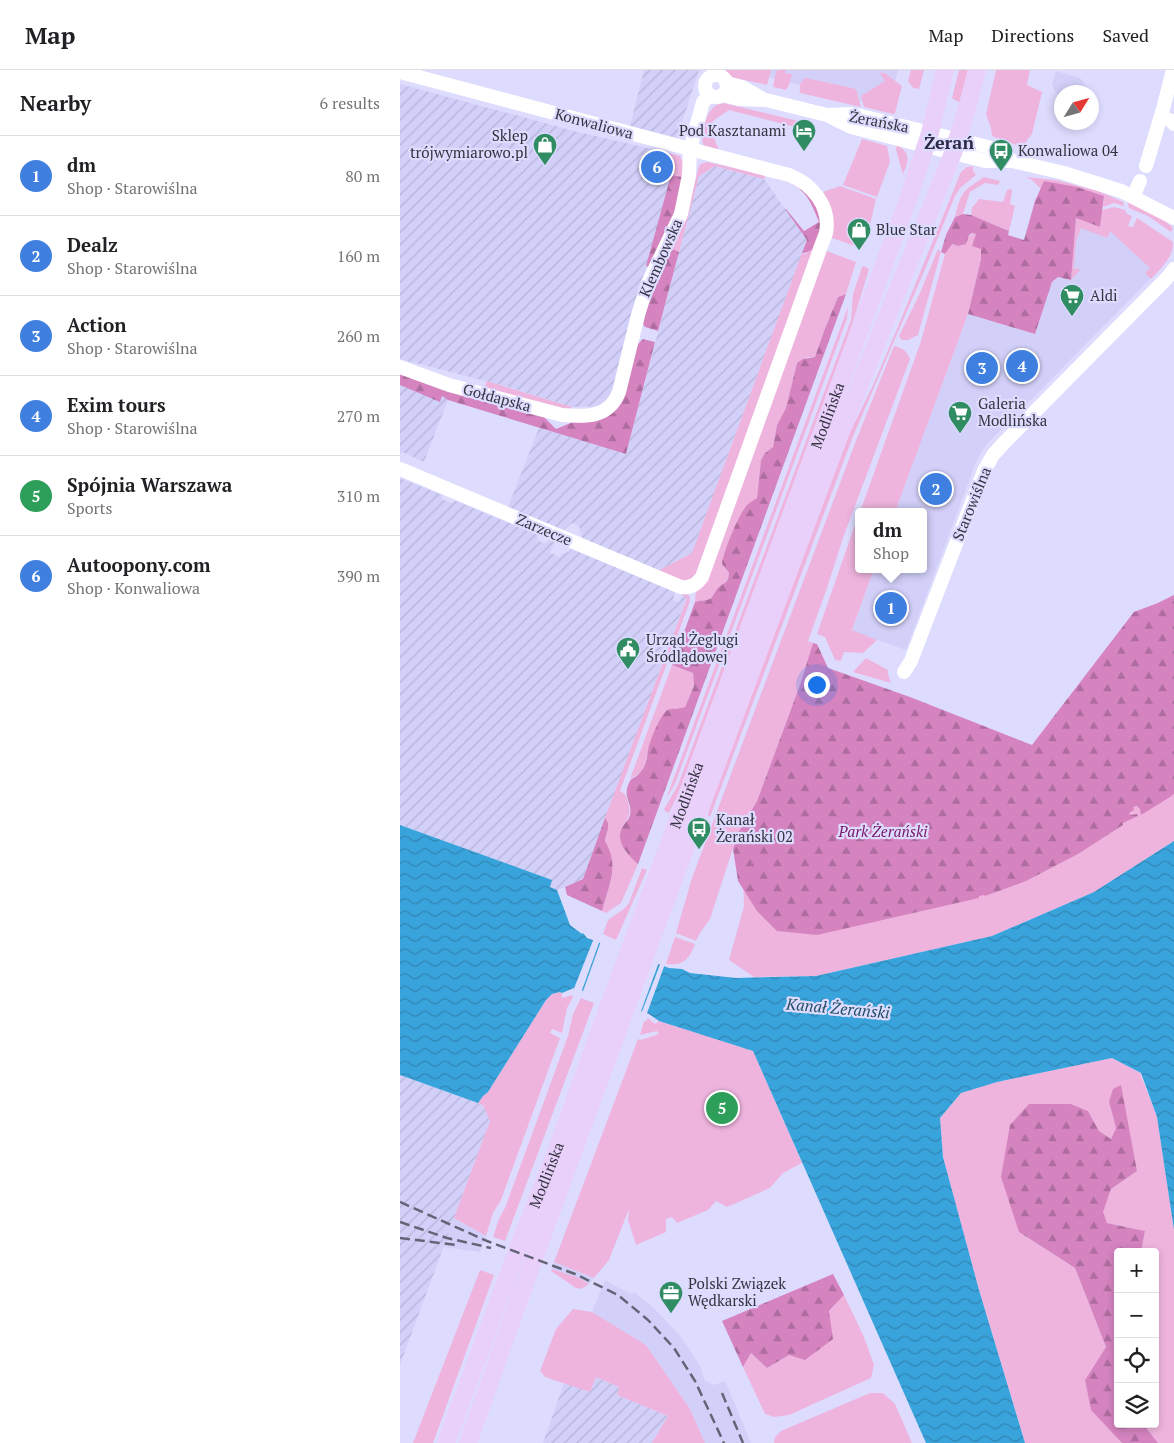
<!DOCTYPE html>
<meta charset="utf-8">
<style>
body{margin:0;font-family:"PT Serif",serif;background:#f2f2f2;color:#202124}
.controls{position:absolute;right:15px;bottom:15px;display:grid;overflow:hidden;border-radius:5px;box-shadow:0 2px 8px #0003}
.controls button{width:45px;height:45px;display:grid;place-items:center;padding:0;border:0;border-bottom:1px solid #e0e0e0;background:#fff;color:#202124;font:25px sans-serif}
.compass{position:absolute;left:654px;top:15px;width:45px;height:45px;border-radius:50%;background:#fff;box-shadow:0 2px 8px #0003;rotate:53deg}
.you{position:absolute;left:416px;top:614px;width:18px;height:18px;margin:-12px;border:4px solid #fff;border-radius:50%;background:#1a73e8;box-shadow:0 0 0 8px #1a73e833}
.badge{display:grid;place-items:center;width:32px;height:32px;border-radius:50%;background:#308c62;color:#fff;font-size:16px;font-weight:700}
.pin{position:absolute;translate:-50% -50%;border:2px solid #fff;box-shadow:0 1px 5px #0006}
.popup{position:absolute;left:455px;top:438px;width:72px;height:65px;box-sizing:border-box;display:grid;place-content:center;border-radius:5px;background:#fff;filter:drop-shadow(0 1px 4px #0005);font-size:16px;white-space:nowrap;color:#757577}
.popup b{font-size:19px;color:#202124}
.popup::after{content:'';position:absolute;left:50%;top:100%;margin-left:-10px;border:10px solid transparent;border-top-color:#fff}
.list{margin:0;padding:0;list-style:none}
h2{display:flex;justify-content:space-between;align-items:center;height:65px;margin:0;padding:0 20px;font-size:21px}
h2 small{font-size:16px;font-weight:400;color:#757577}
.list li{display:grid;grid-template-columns:32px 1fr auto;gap:15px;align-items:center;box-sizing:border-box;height:80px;padding:0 20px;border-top:1px solid #e0e0e0}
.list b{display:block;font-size:19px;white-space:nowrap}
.list p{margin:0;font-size:16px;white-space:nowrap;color:#757577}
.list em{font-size:16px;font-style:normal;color:#757577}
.icon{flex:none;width:28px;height:28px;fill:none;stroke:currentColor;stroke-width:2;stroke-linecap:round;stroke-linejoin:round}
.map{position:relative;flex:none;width:774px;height:1373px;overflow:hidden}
header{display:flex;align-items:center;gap:30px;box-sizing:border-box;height:70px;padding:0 25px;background:#fff;border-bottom:1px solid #e0e0e0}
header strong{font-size:24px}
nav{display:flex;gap:28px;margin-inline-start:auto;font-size:18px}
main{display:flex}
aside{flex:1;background:#fff}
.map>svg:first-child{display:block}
.built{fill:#d2d0f9}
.industrial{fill:url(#industrial-furrows)}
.green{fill:#efb4de}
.forest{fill:url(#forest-firs)}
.water{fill:url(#water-waves)}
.pier{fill:#dddcff}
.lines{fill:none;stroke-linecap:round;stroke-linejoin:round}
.minor{stroke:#fff;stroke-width:14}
.major{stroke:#e9d0fa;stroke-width:18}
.rail{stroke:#646477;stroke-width:2.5;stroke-dasharray:10 5;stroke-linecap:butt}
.labels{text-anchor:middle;stroke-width:4.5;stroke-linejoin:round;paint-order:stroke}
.street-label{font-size:15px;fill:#343441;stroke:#dddcff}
.poi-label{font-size:15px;fill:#343441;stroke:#dddcff;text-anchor:start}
.park-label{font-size:15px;font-style:italic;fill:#791867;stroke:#dddcff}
.water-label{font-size:16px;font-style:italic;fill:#234e66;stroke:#dddcff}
.quarter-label{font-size:18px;font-weight:bold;fill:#2b2944;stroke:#dddcff}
</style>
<header>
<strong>Map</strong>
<nav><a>Map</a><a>Directions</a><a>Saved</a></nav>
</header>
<main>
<aside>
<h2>Nearby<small>6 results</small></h2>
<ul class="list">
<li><span class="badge" style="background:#3f7fe0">1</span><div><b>dm</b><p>Shop · Starowiślna</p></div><em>80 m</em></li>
<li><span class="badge" style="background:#3f7fe0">2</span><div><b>Dealz</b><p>Shop · Starowiślna</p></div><em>160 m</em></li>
<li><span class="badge" style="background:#3f7fe0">3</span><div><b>Action</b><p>Shop · Starowiślna</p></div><em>260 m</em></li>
<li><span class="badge" style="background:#3f7fe0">4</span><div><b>Exim tours</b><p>Shop · Starowiślna</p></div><em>270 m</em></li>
<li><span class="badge" style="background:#2e9e5b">5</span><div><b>Spójnia Warszawa</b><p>Sports</p></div><em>310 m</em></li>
<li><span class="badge" style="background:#3f7fe0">6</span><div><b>Autoopony.com</b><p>Shop · Konwaliowa</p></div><em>390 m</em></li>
</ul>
</aside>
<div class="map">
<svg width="774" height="1373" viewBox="0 0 774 1373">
<defs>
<pattern id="industrial-furrows" width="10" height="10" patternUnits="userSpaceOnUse" patternTransform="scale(1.25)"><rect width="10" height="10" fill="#d2d0f9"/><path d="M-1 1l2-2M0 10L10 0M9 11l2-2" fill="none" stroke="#b5b3d7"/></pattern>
<pattern id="forest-firs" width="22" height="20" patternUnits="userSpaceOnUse" patternTransform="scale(1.25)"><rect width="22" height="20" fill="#d584c0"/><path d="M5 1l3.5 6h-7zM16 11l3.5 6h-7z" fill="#ae6d9e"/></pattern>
<pattern id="water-waves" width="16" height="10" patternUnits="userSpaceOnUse" patternTransform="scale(1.25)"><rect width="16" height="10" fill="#39a4dc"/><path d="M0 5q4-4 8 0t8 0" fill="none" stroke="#3186b4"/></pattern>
</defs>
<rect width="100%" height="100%" fill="#dddcff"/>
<g class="built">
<polygon points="342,0 498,0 488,39"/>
<polygon points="656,1 680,8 690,22 662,22 661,31 652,15"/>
<polygon points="676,147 711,162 723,172 763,196 587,374 582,381 577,390 506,580 452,561 474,499 524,499 524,442 495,442 568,244 635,264 652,212 658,207 670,210"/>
<polygon points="54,1148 86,1166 80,1182 43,1177"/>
<polygon points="154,1192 194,1208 189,1214 179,1208 152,1199"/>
<polygon points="205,1210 219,1218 232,1224 234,1222 253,1237 282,1268 300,1296 305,1311 314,1315 325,1311 351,1373 305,1373 290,1339 246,1275 192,1242"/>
</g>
<g class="industrial">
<polygon points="244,0 299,0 277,68 230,56"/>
<polygon points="0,14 178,62 269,83 274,92 271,105 212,323 205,336 172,337 105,316 0,289"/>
<polygon points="315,96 364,109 407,170 292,483 258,501 182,469 179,456 172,453 163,461 108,437 139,358 226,384 299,106"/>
<polygon points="0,315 40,331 42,325 48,330 24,392 2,382 0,385"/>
<polygon points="0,408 42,425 43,430 47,431 50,433 56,431 138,465 137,470 141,472 145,473 149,470 155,472 150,483 160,487 162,484 168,482 171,479 275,522 273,530 278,532 282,525 287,527 183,809 157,820 150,817 151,810 0,755"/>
<polygon points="0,1005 83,1035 90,1051 0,1295"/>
<polygon points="196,1306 219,1317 217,1325 268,1346 252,1373 143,1373 164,1313 190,1322"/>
</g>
<g class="green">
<polygon points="325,0 371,0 367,15 335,8 331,6"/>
<polygon points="378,0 386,0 385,3 392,4 389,15 386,20 373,17 376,2"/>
<polygon points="511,0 524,0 519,19 513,18 508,11"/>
<polygon points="559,0 568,0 560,33 552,28"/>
<polygon points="596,0 630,0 627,15 642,22 632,64 627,70 625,78 592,66 591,58 586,44"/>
<polygon points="479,2 486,4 502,16 495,43 493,44 464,37 461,26 485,11"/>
<path d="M406,8L456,19L461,37L400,23C399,16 400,11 406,8Z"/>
<path d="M323,33L415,55L414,62L329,40L313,51L310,59L319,80L307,77L303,75C301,66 305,46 312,39C315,35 319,34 323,33Z"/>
<polygon points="462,69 487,76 490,92 477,127 443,115"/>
<path d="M497,75C511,83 509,91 503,104L496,80Z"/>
<polygon points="269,83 280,86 283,94 283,107 271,105 274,92"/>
<polygon points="307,92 365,105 364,109 315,96 299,106 279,182 271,178 285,152 299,96 301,94"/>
<polygon points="573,96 573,101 576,105 560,118 555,126 526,197 454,364 310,747 308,746 310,735 450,362 474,313 497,259 561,102 567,97"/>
<path d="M584,107L600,111L598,115L585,113L570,122L563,144L555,147C562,120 562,122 584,107Z"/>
<polygon points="626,107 656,110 698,121 723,132 724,136 714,133 703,137 704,126 644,111 641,119 632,110"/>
<path d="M440,116L476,129L470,155L461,178L429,167C432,146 433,142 423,122Z"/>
<polygon points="611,119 612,121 610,134 615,136 609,161 571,145 572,138 579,129 603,132 607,120"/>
<polygon points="727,129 759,146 773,158 771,162 748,146 729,138"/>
<path d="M714,137L725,140L727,144L732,146L728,156L733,157L737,148L773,172C774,187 760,199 751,209L745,203L750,198L711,162H710L707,168L681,158L676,171L674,199H681L671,210L676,147L700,157L702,140Z"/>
<polygon points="573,163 576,164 575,170 581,178 581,189 568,244 495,442 460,442 521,271 545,184 551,174 558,176"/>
<polygon points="416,177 297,506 287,513 258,501 292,483 402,183 405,184"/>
<polygon points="538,179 541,182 518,265 508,270 502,270 499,266 520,223"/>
<path d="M424,180L456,192L446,224L438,227L424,261L415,287H408L397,293L386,339L377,355L373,377L365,383L361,390L357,428L347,436L331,467L323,487L325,499L329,503C328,513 322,514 317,520C314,523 312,528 308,530C304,531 300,530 295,532L296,520Z"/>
<polygon points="464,196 469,199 446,275 286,707 269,743 266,742 264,739 278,715 451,250 453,224 462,197"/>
<polygon points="448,237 447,249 275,714 266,729"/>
<path d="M494,276C503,278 507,281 510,289L443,468L427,518L408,571L413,573L400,615L357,731L338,763L310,849L300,863L296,871L276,863L292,808L455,373Z"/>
<polygon points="87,311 172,337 171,342 83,322"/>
<polygon points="458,446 458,499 474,499 452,560 477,570 463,583 444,582 441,591 435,590 425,567 417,564"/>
<path d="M283,524L289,525L290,531L220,721L225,724C231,739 232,743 222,757L225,781L238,794L221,833L206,843L202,841C209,815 220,796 205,771C206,763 212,756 205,748L287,528L282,525Z"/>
<polygon points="774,525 774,771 694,822 592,866 416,906 354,907 329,890 344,836 342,780 626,679 632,675 734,542 758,533"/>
<polygon points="466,588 488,600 488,604 491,613 453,602"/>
<polygon points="272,595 293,603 294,616 285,637 280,639 275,638 248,679 247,687 244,697 241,702 230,709"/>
<polygon points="242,798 247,800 216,870 203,864 208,850 225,838 229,833"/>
<path d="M275,867L295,874C289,890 283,896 266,894Z"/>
<polygon points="160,922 162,923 162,928 172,925 173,927 167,938 162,963 152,959 150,963 160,968 101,1130 93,1143 86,1166 54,1148 90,1051 83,1035 78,1033 83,1026 88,1022 146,930 152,924"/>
<polygon points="181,928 194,933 105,1171 93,1167 99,1149 105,1138 168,966 173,944"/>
<polygon points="248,948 255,954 259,951 353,981 402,1093 383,1103 370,1118 327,1137 316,1131 308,1140 277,1153 272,1147 266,1149 266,1162 236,1175 228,1150 229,1139 209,1190 194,1208 154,1192 238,969 240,970 259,964 257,961 240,965 244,951 246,951"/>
<polygon points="712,988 740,1003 757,1047 774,1160 774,1373 758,1373 743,1354 755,1354 755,1182 741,1182 745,1161 707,1153 702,1142 711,1119 737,1101 709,1032 716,1058 711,1069 699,1061 688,1041 671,1034 619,1162 675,1198 706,1277 685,1310 691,1339 722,1373 625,1373 579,1220 543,1087 540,1048 561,1023 597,1012"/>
<path d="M152,1199L179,1208L189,1214C185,1217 181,1220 176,1218L151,1201Z"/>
<polygon points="80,1200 94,1205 33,1373 13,1373"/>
<polygon points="444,1225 464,1267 474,1295 471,1308 389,1345 374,1347 365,1344 343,1297 351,1283 367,1298 389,1285"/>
<polygon points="173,1239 192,1242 246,1275 290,1339 305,1373 252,1373 268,1346 217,1325 219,1317 196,1307 190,1322 145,1307 140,1301 156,1259"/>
<polygon points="470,1323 483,1323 495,1334 512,1373 374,1373 375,1367 381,1361"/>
</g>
<g class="forest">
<polygon points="271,105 283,107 280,129 251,198 246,196"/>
<path d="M378,107C383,109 392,110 396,113C401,116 412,127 415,132C424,145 423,184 402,183L407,170L385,139H386L404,161L419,152C410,129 403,114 377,109Z"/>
<polygon points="644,111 677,117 704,126 700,157 676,148 671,210 658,207 652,212 635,264 568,244 581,189 581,179 572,176 576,164 572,163 569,165 566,174 558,176 552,174 545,184 541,182 546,165 555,147 563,144 571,145 609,161 608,165 624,170 635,131"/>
<polygon points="271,178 279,182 258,261 245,257 243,254 247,238"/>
<path d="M446,224L238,794C228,785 215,772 222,758C224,753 229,750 230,745C233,731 221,727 230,711C232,708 232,709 235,707C241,703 245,697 246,691C248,687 247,683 248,680C250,670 259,648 266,641C272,637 278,640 285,637L294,616L293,603L272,595L295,532C300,530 303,531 307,530C313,529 314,522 318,518C324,512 328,514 329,503L322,494C323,482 339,444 347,435C350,432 354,430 357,428L361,390L365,383L373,377L377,355L386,338L397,293L403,289L415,287L424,261L438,227Z"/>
<polygon points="243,269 255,272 226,384 48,330 42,326 40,332 0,315 0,303 142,345 156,359 173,352 197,350 237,275"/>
<polygon points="774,525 774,724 770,727 741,745 740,739 737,736 733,737 734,740 729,743 731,745 737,744 738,746 723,753 723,755 678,784 626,811 585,826 584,825 579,826 579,828 417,865 377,861 357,841 338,811 333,779 338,763 357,731 400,615 413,573 417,574 428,598 510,627 632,675 734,542 758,533"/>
<path d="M205,748C212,756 206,762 205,771C220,796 209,815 202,841L167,825L165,817L183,809Z"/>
<polygon points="721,1015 737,1101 711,1119 703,1142 707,1153 745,1161 741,1182 718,1182 718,1354 743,1354 758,1373 722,1373 691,1340 685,1310 706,1277 675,1198 619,1162 601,1107 610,1055 629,1034 671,1034 688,1041 699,1061 711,1069 716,1058 709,1032 713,1019"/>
<polygon points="433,1204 444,1225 429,1241 433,1269 405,1290 389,1285 367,1298 351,1283 343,1297 322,1251"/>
</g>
<polygon class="water" points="0,755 152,810 150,817 157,820 170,855 182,864 183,863 187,868 269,898 282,899 290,903 336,908 416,906 592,866 694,822 774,771 774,1160 757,1047 741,1003 712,988 597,1012 561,1023 540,1048 543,1087 579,1220 625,1373 526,1373 353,981 259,951 249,944 174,918 162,923 160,922 152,924 146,930 88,1022 83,1026 78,1033 0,1005"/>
<g class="pier">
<polygon points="194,868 200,870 181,923 173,921"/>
<polygon points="201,871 236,883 217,936 182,924"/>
<polygon points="237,884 259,892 240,944 218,936"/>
<polygon points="261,892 265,894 246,946 241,944"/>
</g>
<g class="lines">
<g class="minor">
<path d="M0,2L290,79L389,105C412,114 431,136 426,163C424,169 421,175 419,182L302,507C296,515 291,518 281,517L0,399"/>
<circle cx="316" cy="16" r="11"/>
<polyline points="326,13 342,17 363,29"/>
<polyline points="323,25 339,29 366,30 427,45 451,57 585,91 612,91 664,103 721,121 774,148"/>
<polyline points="430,45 453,44 588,77 611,90"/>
<polyline points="761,47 772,51 774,54"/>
<polyline points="746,96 763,39 773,0"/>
<polyline points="733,127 740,111"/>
<path d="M0,297L49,315L162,345C186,347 209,348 219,322L238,245L248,213L281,144L289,105L290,79L303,32L310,25"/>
<polyline points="504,602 511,591 517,575 584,401 593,385 602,375 767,208 774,199"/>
</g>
<g class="major">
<path id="s1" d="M46,1373L119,1176L155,1085L208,938L505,138L530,63L545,0"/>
<polyline points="68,1373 124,1216 247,881 439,366 553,83 567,38 577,0"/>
</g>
<g class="rail">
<polyline points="0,1132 87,1171 175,1204 218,1225 248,1250 274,1278 295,1311 324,1373"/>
<polyline points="0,1152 47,1168 91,1178"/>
<polyline points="0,1168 56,1175"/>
<polyline points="322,1323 343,1373"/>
</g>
</g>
<defs>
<symbol id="hotel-pin" viewBox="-11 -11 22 30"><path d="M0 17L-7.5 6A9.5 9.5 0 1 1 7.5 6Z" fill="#308c62" stroke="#dddcff"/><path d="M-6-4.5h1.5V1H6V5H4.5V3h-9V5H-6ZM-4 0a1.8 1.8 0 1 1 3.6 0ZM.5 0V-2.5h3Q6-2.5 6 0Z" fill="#fff"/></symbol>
<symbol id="shop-pin" viewBox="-11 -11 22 30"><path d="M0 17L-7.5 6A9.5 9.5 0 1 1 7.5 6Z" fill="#308c62" stroke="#dddcff"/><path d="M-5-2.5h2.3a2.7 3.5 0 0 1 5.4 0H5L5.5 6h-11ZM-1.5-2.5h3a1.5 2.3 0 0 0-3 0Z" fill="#fff"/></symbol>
<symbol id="bus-pin" viewBox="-11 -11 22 30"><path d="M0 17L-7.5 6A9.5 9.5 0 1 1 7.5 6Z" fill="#308c62" stroke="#dddcff"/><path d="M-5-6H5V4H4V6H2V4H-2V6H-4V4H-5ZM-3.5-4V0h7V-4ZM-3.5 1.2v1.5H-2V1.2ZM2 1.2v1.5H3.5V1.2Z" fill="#fff"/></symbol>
<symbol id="supermarket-pin" viewBox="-11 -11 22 30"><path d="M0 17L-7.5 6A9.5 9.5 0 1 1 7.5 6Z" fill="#308c62" stroke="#dddcff"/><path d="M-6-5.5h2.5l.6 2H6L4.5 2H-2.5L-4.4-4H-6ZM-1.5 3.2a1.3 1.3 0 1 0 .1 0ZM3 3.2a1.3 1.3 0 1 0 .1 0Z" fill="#fff"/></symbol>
<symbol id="civic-pin" viewBox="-11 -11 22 30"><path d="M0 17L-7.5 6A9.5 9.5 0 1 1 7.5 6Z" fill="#308c62" stroke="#dddcff"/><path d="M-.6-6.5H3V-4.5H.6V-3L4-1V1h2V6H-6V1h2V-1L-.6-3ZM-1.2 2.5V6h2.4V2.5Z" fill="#fff"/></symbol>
<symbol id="office-pin" viewBox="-11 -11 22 30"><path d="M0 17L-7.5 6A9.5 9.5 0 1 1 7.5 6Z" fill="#308c62" stroke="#dddcff"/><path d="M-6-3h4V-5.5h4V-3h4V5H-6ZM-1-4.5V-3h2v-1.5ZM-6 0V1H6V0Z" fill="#fff"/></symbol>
</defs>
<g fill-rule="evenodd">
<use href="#hotel-pin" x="390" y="47" width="28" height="38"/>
<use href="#shop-pin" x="131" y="61" width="28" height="38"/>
<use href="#bus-pin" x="587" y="67" width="28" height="38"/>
<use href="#shop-pin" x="445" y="146" width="28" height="38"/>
<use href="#supermarket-pin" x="658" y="212" width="28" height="38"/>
<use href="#supermarket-pin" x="546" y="329" width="28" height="38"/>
<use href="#civic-pin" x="214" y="565" width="28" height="38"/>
<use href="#bus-pin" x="285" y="745" width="28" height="38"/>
<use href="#office-pin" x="257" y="1209" width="28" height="38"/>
</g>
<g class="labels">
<g class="street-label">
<text transform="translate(479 52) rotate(11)" y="5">Żerańska</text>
<text transform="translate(194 54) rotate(15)" y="5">Konwaliowa</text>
<text transform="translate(261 188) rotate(-66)" y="5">Klembowska</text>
<text transform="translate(97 328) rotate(15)" y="5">Gołdapska</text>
<text dy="5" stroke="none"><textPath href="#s1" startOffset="1096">Modlińska</textPath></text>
<text transform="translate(572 434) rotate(-68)" y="5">Starowiślna</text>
<text transform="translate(144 460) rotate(23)" y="5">Zarzecze</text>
<text dy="5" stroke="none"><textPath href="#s1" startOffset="691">Modlińska</textPath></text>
<text dy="5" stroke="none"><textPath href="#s1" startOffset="286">Modlińska</textPath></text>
</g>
<g class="poi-label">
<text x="386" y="66" text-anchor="end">Pod Kasztanami</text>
<text x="128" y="71" text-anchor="end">Sklep<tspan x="128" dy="17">trójwymiarowo.pl</tspan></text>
<text x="618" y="86">Konwaliowa 04</text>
<text x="476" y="165">Blue Star</text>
<text x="690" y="231">Aldi</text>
<text x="578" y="339">Galeria<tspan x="578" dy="17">Modlińska</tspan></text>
<text x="246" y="575">Urząd Żeglugi<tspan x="246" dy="17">Śródlądowej</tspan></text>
<text x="316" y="755">Kanał<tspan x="316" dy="17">Żerański 02</tspan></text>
<text x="288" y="1219">Polski Związek<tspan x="288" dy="17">Wędkarski</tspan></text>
</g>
<g class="park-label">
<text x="483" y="767">Park Żerański</text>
</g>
<g class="water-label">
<text transform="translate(438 938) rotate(5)" y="6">Kanał Żerański</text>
</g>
<g class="quarter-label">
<text x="549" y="79">Żerań</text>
</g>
</g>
</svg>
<div class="controls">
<button>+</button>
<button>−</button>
<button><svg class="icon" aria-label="locate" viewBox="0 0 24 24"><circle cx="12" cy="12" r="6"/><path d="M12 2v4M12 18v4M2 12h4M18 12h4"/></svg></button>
<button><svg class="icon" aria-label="layers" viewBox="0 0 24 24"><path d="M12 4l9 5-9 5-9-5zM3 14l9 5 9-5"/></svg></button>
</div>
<svg class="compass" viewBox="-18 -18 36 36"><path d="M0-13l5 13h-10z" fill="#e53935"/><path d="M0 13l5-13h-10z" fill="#757577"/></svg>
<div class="you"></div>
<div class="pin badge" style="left:491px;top:538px;background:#3f7fe0">1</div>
<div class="popup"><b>dm</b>Shop</div>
<div class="pin badge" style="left:536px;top:419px;background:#3f7fe0">2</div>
<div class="pin badge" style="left:582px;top:298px;background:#3f7fe0">3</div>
<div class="pin badge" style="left:622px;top:296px;background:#3f7fe0">4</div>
<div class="pin badge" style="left:322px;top:1038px;background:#2e9e5b">5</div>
<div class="pin badge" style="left:257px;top:97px;background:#3f7fe0">6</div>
</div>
</main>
